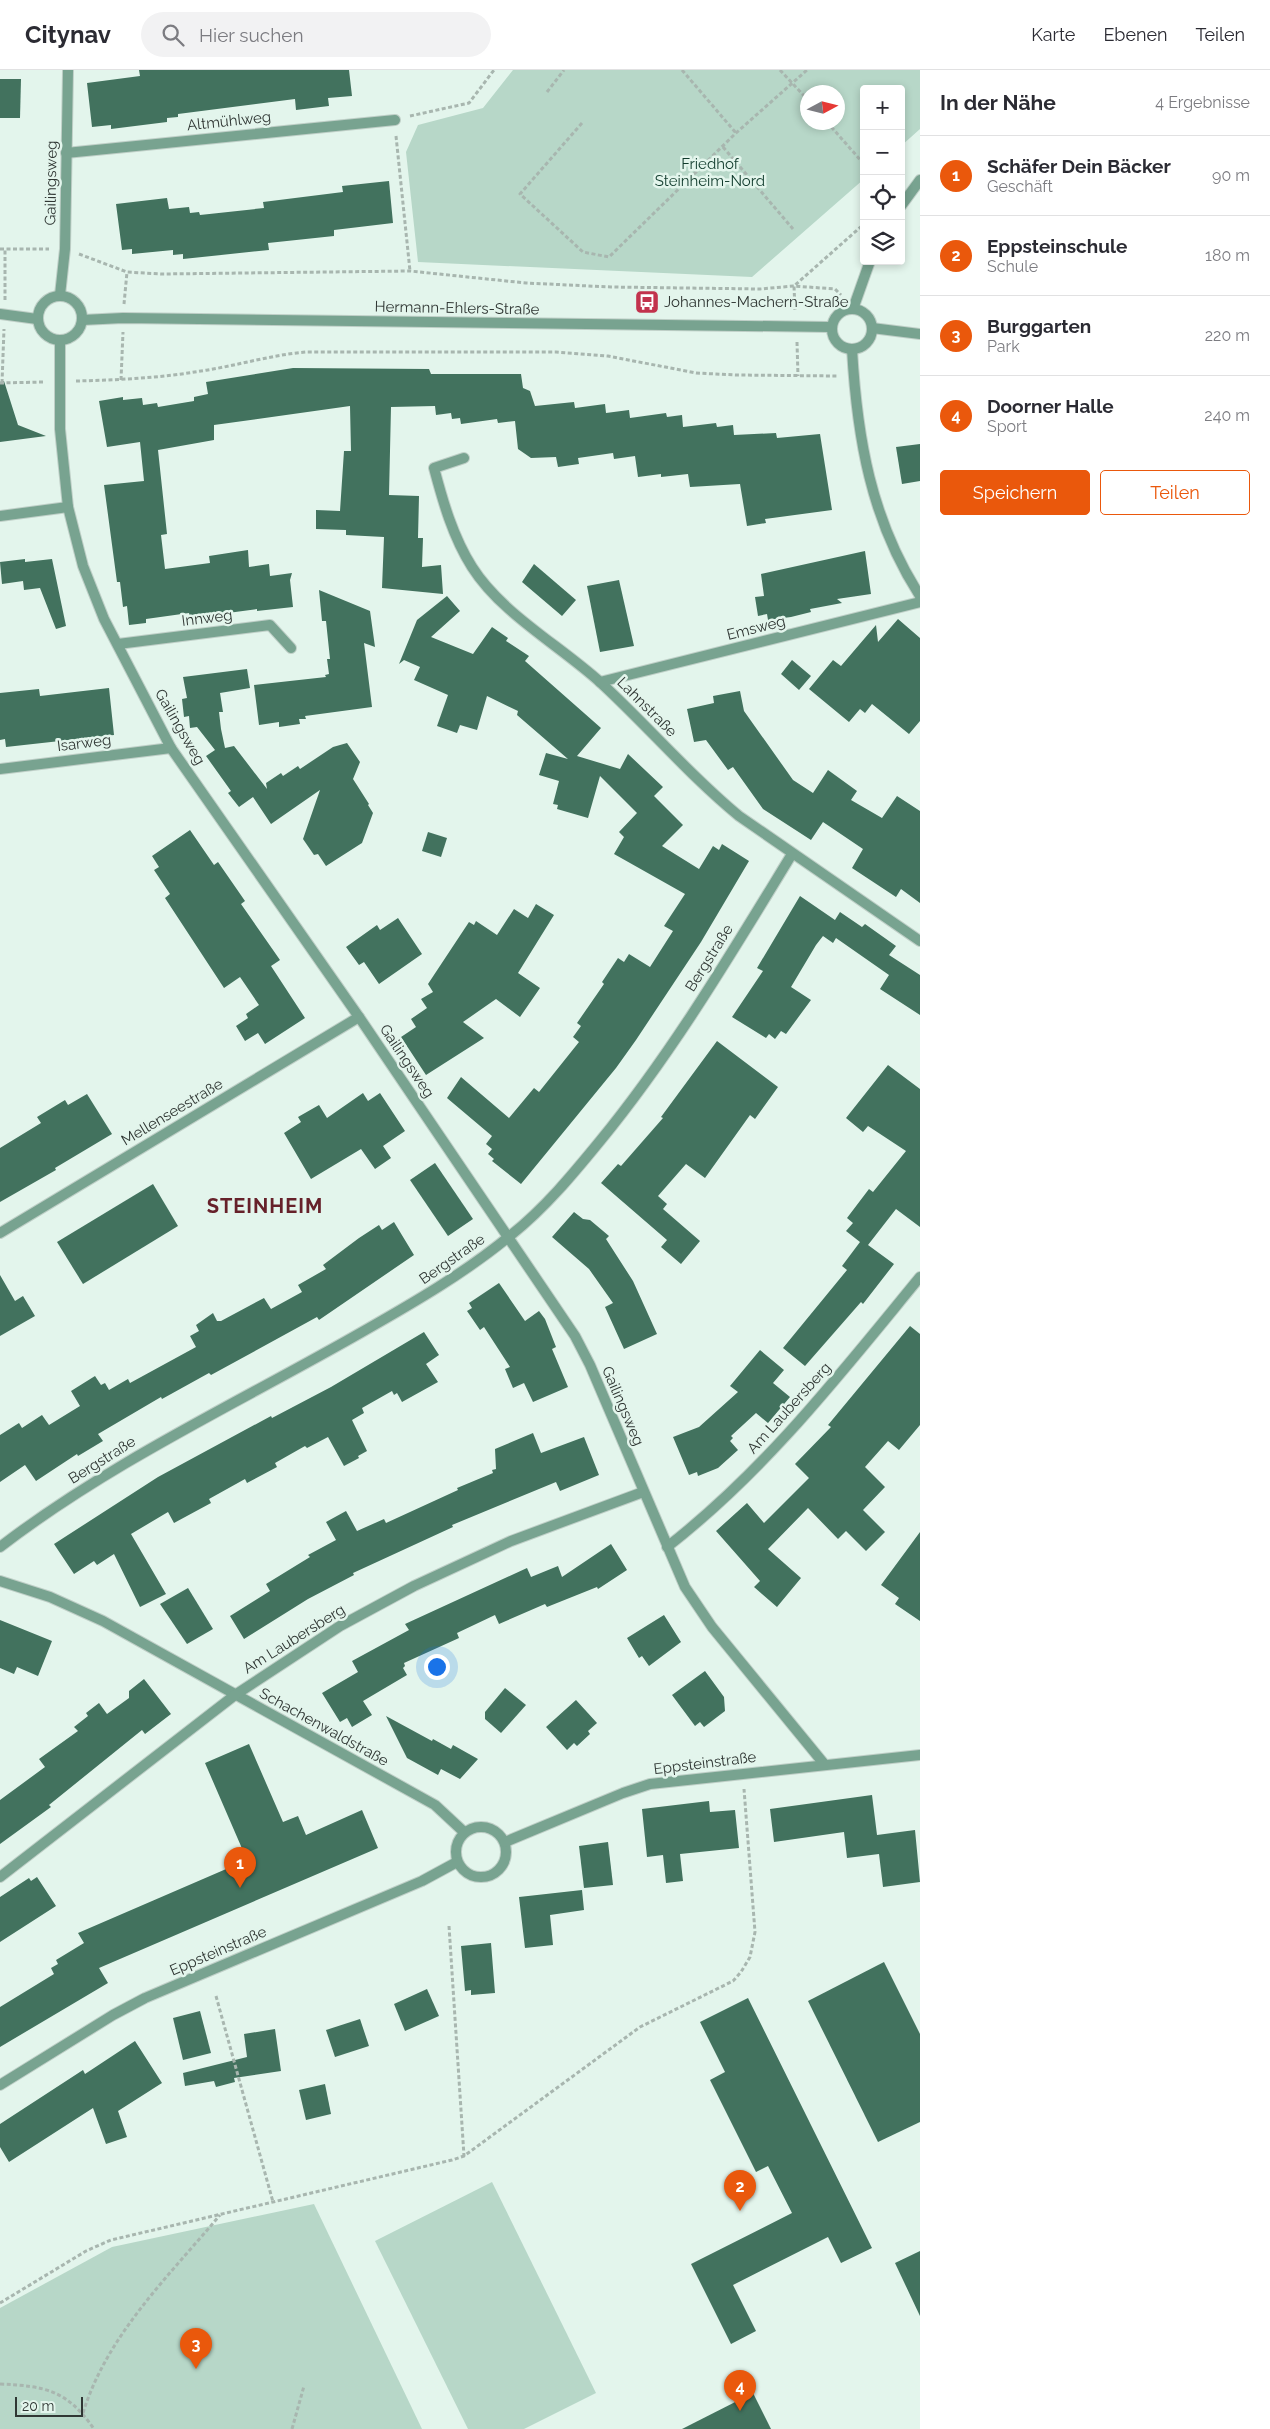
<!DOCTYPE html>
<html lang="de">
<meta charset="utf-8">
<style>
body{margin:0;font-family:Raleway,sans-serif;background:#f2f2f3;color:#2b2b33}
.controls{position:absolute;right:15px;top:15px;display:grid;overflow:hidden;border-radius:5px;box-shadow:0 2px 8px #0003}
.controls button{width:45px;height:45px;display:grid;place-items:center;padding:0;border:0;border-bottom:1px solid #e1e1e2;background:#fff;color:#2b2b33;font:25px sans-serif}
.compass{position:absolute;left:800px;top:15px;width:45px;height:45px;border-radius:50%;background:#fff;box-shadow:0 2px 8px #0003;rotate:83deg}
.scale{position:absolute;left:15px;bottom:12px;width:68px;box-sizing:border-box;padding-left:5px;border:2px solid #303734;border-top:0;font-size:14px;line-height:18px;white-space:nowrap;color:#303734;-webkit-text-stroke:4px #e3f5ec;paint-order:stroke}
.you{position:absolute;left:436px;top:1596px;width:18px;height:18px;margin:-12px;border:4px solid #fff;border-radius:50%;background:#1a73e8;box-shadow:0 0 0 8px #1a73e833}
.badge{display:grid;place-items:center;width:32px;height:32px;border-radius:50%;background:#ea580c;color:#fff;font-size:16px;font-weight:700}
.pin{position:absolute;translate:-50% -41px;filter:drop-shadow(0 1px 2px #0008)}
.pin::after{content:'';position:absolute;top:26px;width:18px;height:15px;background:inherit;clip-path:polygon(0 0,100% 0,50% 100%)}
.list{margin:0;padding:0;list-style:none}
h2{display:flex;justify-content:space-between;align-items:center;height:65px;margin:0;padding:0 20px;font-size:21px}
h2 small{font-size:16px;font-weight:400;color:#7c7c81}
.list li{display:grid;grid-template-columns:32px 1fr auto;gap:15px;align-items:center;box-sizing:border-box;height:80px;padding:0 20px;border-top:1px solid #e1e1e2}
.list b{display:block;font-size:19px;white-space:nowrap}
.list p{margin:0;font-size:16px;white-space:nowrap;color:#7c7c81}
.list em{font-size:16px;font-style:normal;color:#7c7c81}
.actions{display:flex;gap:10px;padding:15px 20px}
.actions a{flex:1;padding:11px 0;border:1px solid #ea580c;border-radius:5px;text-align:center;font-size:18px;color:#ea580c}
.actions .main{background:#ea580c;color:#fff}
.icon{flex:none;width:28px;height:28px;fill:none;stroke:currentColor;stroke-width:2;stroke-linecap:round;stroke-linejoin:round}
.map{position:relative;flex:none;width:920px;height:2359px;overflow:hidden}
header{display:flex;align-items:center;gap:30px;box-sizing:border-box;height:70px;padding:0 25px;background:#fff;border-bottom:1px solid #e1e1e2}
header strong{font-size:24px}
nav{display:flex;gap:28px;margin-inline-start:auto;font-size:18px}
.search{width:350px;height:45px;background:#f2f2f3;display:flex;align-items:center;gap:12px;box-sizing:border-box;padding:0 18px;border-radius:28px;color:#7c7c81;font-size:19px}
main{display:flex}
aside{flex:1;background:#fff}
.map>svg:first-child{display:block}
.green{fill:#b7d7c8;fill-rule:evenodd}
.building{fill:#42725e}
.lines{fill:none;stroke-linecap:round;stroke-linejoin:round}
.minor-casing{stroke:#bfcfc7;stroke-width:12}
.path{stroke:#a8b6af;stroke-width:3;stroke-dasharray:4 2.5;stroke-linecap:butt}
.minor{stroke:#78a390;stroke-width:10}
.labels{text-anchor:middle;stroke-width:5;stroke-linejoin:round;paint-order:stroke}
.street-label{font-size:15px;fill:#303734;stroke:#e3f5ec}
.park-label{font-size:15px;fill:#103b2c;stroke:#e3f5ec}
.poi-label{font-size:15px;fill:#303734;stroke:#e3f5ec;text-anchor:start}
.district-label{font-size:20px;font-weight:bold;letter-spacing:1px;fill:#66212a;stroke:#e3f5ec}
</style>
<header>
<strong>Citynav</strong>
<div class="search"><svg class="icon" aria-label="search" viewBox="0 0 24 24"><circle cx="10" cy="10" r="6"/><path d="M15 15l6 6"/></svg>Hier suchen</div>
<nav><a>Karte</a><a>Ebenen</a><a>Teilen</a></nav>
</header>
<main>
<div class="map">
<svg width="920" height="2359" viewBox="0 0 920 2359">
<rect width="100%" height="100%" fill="#e3f5ec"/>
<g class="green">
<path d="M513,0H920V59L901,76V19H864V109L752,207L418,192L406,82L418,55L483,38ZM838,22V52H808V22Z"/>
<polygon points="492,2112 596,2323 524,2359 468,2359 375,2171"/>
<polygon points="314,2134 422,2359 0,2359 0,2238 112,2177"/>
</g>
<g class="building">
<polygon points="139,0 349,0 352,26 328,28 329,36 296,40 295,29 178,44 178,47 167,48 167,52 111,59 111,55 92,57 87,13 140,6"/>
<polygon points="0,9 21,9 20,48 0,48"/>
<polygon points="389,111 393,153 334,160 334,166 268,173 269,180 183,189 183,184 173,185 173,180 132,184 132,179 122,180 116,134 167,128 169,139 189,137 190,143 199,142 200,145 264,138 263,132 343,122 342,116"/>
<polygon points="293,298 429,299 431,304 521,304 523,318 530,321 535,336 574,332 575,338 605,334 606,343 629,340 630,348 666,343 667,347 682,345 683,357 716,353 717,357 733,355 734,365 776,363 777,368 820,364 832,440 765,449 766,453 747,456 740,414 690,417 688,404 661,407 661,404 638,407 635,386 614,389 613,383 578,388 579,394 558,397 556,387 531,388 518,379 515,351 498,353 497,349 461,354 460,348 452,349 451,343 436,345 435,336 391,337 389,425 419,426 418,468 423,468 422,497 441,495 443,524 382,518 384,467 346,465 346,460 316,459 316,440 340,441 344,381 351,381 350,336 214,355 214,370 158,380 167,464 161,465 165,499 210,493 209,486 248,480 249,497 269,494 270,506 292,503 290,510 293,537 257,541 257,539 190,548 189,543 146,549 146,553 129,555 127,536 123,537 120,512 117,512 104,415 144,411 140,372 107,377 99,331 123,327 123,330 142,328 143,335 157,333 158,337 194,331 194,327 208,324 206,312"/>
<polygon points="4,311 18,355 46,366 0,372 0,312"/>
<polygon points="920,374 920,411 902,414 896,377"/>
<polygon points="865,481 871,524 837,529 842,533 810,539 811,542 791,547 768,550 767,544 758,546 755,527 764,526 761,504"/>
<polygon points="25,489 25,492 52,489 66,556 56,559 40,518 24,520 23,511 2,514 0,492"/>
<polygon points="534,494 576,530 562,546 522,512"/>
<polygon points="619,510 634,576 600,582 587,516"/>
<polygon points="319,520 370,541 375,577 364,573 372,637 305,646 306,649 299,649 300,654 279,657 279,652 259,655 254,615 326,607 325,605 329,604 327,589 330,589 326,551 322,551"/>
<polygon points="447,526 460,541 431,567 473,584 492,557 508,568 506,571 529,586 525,591 601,658 577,686 620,699 628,684 663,717 654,726 683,755 662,776 699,799 713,776 719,780 722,774 749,791 701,872 636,970 616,998 521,1114 492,1091 494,1089 488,1084 492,1079 486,1074 492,1066 447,1028 461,1007 509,1048 534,1018 539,1022 579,972 573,967 581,956 577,953 604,914 602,912 618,888 624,892 629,884 650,897 673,861 664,856 685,824 614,784 624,767 619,762 637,743 600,706 588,748 557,739 558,735 553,734 559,711 539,705 546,683 568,689 517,645 518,641 487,626 477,660 460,655 457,663 437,656 448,625 414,610 420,597 404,590 399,594 417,550"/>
<polygon points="898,549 920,568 920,651 909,664 872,634 865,643 860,639 849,652 809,619 833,590 841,596 876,555 878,572"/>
<polygon points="792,590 811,606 799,620 781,604"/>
<polygon points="247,599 250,618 220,623 223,642 219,642 221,659 225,678 234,676 267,719 266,713 281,703 283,706 298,696 300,699 333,677 347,673 360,692 353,709 369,734 368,735 373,743 362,773 326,796 318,784 314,785 303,769 320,720 271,754 253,727 239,737 228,723 231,721 206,686 215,680 197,657 190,658 189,646 184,647 182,629 187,628 183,607"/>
<polygon points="109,618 114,665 6,677 5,669 0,670 0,623 39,619 40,626"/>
<polygon points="740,621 744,641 793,710 813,723 828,700 857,721 851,730 882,748 897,726 920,741 920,833 901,819 896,827 852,798 863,779 823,752 811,770 763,739 733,697 728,700 706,670 694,672 687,639 714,633 713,626"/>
<polygon points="190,760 214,795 218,792 245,831 241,834 280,890 271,896 305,948 265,974 258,963 245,971 236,956 248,948 246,944 259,935 240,907 224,918 165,828 170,824 154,800 159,797 152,786"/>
<polygon points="428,762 447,768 441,787 422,781"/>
<polygon points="800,826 835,850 840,842 862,857 865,854 896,876 889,885 920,905 920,945 880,919 889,905 836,868 833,873 823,866 816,875 791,917 811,930 786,964 781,961 775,969 769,964 766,968 732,947 763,901 757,898"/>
<polygon points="536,834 554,845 518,903 540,918 520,947 496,929 463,952 484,968 426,1005 401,967 416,957 411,949 427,938 421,929 433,922 428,914 469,852 474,855 476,851 497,865 514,839 528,848"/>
<polygon points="398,848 422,884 379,914 364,892 359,895 346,877 377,855 380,860"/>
<polygon points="717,971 778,1017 755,1049 750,1045 705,1108 686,1094 658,1126 667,1134 663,1139 700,1171 681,1194 661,1177 667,1170 601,1113 618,1094 621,1096 663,1048 661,1047"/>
<polygon points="888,995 920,1019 920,1157 896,1139 868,1175 894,1194 863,1234 861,1232 805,1296 783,1278 847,1200 842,1196 860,1172 846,1161 853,1153 847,1148 869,1119 873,1122 906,1081 868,1056 863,1062 846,1048"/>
<polygon points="363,1023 368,1031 380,1023 405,1061 383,1076 391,1088 375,1099 361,1079 311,1109 284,1063 301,1052 298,1047 319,1035 327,1048"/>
<polygon points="87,1024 112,1064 55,1098 56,1100 0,1132 0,1078 41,1053 37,1047 65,1030 68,1035"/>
<polygon points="435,1093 473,1149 448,1166 410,1110"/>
<polygon points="153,1114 178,1156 83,1214 57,1172"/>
<polygon points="574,1142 583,1149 590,1150 609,1166 606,1169 633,1211 657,1264 624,1279 605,1237 613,1233 589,1199 552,1167"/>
<polygon points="394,1152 414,1185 319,1250 317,1247 211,1305 209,1303 162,1329 161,1327 98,1364 103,1371 78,1386 77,1384 36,1411 25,1395 0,1412 0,1365 19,1353 22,1358 42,1345 49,1355 80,1336 71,1321 95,1306 101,1315 105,1313 109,1320 128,1309 130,1313 196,1277 190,1266 199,1261 196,1255 213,1243 217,1251 221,1251 264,1228 271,1239 302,1222 298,1215 326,1199 323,1195 359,1168 379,1155 382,1160"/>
<polygon points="0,1205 15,1231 23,1226 35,1246 0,1266"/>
<polygon points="499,1213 525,1251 539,1241 545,1249 556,1277 552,1279 568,1317 533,1332 524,1313 513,1318 505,1299 510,1297 484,1257 480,1260 467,1241 472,1238 469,1233"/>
<polygon points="910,1256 920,1264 920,1355 899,1380 888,1371 865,1397 885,1417 863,1440 885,1462 866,1481 846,1461 838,1469 808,1438 768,1479 801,1508 777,1537 754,1517 760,1511 716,1461 747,1433 764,1453 809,1408 795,1394 831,1357 828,1355"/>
<polygon points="424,1262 439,1285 426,1294 438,1312 402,1332 397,1323 394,1325 392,1321 362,1338 364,1343 352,1350 367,1381 358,1386 359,1388 344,1396 328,1367 307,1378 305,1376 275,1393 277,1397 247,1413 245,1409 209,1429 211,1433 174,1453 168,1442 131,1464 166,1524 140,1537 114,1484 97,1495 94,1491 74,1504 54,1474 158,1407 271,1346 272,1348 331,1317"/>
<polygon points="760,1280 784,1300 773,1313 790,1327 768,1353 756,1343 731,1366 733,1368 730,1371 738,1380 718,1398 698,1406 697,1402 689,1405 673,1367 699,1357 738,1322 730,1316"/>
<polygon points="533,1363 541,1383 584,1367 599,1405 560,1421 556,1412 452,1455 453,1457 353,1503 354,1505 308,1529 244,1569 230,1546 270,1521 266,1514 310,1487 308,1485 336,1470 326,1452 346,1441 357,1461 384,1449 386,1453 458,1420 457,1418 493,1403 492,1400 496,1399 495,1379"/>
<polygon points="920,1462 920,1551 895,1534 899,1528 881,1515"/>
<polygon points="611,1474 627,1500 598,1519 597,1517 547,1537 545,1534 499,1554 495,1545 457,1563 459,1568 404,1593 405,1596 403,1598 407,1605 363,1631 372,1645 352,1657 347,1648 340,1652 322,1623 358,1602 352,1591 409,1560 405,1554 527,1498 531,1507 558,1496 562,1507"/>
<polygon points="188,1518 213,1559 187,1574 160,1534"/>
<polygon points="664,1545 681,1572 649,1596 642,1586 639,1588 627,1568"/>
<polygon points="0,1550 52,1571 38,1606 17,1597 14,1604 0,1598"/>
<polygon points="705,1601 724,1627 725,1641 704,1657 700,1652 695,1656 672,1625"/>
<polygon points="144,1609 171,1644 145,1664 142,1660 49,1735 51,1737 0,1774 0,1730 45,1697 39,1689 78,1661 74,1657 88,1646 86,1643 99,1633 107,1644 129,1628 129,1621"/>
<polygon points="505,1618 526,1635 501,1663 485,1649 485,1642"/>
<polygon points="576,1630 597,1653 588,1661 590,1664 577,1676 574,1673 567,1680 546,1657"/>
<polygon points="386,1646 432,1671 433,1669 451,1679 453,1675 478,1689 460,1709 441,1699 438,1705 407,1688"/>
<polygon points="249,1674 283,1752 298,1746 306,1765 362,1740 378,1778 99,1898 108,1913 0,1977 0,1937 54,1904 51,1898 58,1894 56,1890 84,1873 78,1863 247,1790 205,1693"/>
<polygon points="872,1725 877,1765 915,1760 920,1812 883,1817 879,1784 847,1788 844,1762 774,1772 770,1739"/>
<polygon points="709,1731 710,1742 735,1740 739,1778 680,1784 683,1811 666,1813 663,1785 647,1787 642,1739"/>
<polygon points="608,1772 613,1815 584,1818 579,1776"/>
<polygon points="37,1807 56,1836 0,1872 0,1827 29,1808 31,1811"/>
<polygon points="582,1820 584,1840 550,1845 553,1875 525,1878 519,1827"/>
<polygon points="491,1873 495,1923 471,1925 471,1920 465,1921 461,1876"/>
<polygon points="884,1892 920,1964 920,2052 878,2072 808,1931"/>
<polygon points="427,1919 439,1946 405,1961 394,1934"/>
<polygon points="748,1928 872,2178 841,2193 828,2167 733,2215 756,2261 731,2274 691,2194 792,2143 768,2096 756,2102 710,2010 725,2002 700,1952"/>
<polygon points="200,1941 211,1983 183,1990 173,1948"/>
<polygon points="360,1949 369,1976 335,1987 326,1960"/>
<polygon points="275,1959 281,2001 234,2008 235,2012 216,2017 214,2011 185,2016 183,2003 247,1987 244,1964"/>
<polygon points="135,1971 162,2013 118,2041 127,2067 106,2074 93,2038 9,2092 0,2077 0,2054 83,2000 85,2004"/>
<polygon points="325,2014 331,2044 306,2050 299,2020"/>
<polygon points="920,2181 920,2246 895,2193"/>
<polygon points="753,2323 771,2359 682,2359"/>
</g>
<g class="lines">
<defs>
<g id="minor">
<polyline points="66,83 395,50"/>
<polyline points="901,136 920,110"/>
<polyline points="60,225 65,179 68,0"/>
<circle cx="60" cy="248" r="22"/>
<circle cx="852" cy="259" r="20"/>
<polyline points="853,239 870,191"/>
<polyline points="0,244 37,249"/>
<polyline points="82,250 123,248 831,257"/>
<polyline points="872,258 920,264"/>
<polyline points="60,271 60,359 68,437 83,496 104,549 171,678 359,947 575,1266 590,1295 685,1517 712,1557 825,1695"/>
<path d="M852,279C857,368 871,450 920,526"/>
<path d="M464,388L434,398C443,432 453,467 472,497C501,543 559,575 600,612C648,656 689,705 739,746L920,871"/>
<polyline points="0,446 68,437"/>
<polyline points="118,574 270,555 291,578"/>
<polyline points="600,612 920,532"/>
<polyline points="0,699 171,678"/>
<polyline points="0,1163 359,947"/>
<path d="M0,1477C112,1391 240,1332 362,1262C413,1233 465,1203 511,1165C545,1138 573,1104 600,1071C673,982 732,882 792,784"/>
<path d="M667,1477C766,1400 841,1303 920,1207"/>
<polyline points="0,1511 50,1527 103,1551 435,1735 464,1762"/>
<circle cx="481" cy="1782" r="25"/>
<polyline points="505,1772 623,1723 650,1714 920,1685"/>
<polyline points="0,1807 235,1625 340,1556 414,1516 511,1471 643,1422"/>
<polyline points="0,2015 113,1945 145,1928 422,1811 457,1792"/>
</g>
</defs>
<use href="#minor" class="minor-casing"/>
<g class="path">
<polyline points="682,0 736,63"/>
<polyline points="780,0 808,30"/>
<polyline points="547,22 564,0"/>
<polyline points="410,46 469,33 494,0"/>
<polyline points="827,52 863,93"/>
<polyline points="582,53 520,124 583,182 609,187 736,63 807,0"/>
<polyline points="396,66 410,201"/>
<polyline points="723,77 793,159"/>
<polyline points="0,179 49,179"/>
<polyline points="79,184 127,202 162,204 410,201 526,213 611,217 760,219 794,216 835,219 841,225"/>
<polyline points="5,230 5,179"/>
<polyline points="124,234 127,202"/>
<polyline points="795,240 794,216 864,154"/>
<polyline points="797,272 798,306"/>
<polyline points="121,310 123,262"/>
<path d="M76,311C117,310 160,308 201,301C236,296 270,285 306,282H556L608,286L696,303L736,305L838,306"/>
<polyline points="0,313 44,312"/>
<polyline points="2,313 4,259"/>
<polyline points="449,1856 464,2086"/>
<polyline points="216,1926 273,2132"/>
<polyline points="0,2233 86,2181 111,2170 452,2090 464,2086 640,1957 733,1911 741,1902 750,1887 755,1862 744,1719"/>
<path d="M0,2314C45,2316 67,2320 94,2359"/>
<path d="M83,2343C107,2265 168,2207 220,2145"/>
<polyline points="292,2359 304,2316"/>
</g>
<use href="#minor" class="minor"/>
</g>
<defs>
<symbol id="bus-square" viewBox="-11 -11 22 22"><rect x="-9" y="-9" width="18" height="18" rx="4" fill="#c2324c" stroke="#e3f5ec"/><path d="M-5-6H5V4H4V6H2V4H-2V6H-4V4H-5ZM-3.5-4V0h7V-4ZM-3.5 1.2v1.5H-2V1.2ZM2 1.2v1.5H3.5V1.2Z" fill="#fff"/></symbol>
</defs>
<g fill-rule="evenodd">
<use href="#bus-square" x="633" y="218" width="28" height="28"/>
</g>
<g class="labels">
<g class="street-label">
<text transform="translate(229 51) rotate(-6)" y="5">Altmühlweg</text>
<text transform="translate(51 113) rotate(-89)" y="5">Gailingsweg</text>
<text transform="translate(457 238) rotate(1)" y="5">Hermann-Ehlers-Straße</text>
<text transform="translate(207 548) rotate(-7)" y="5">Innweg</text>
<text transform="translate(756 558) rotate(-14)" y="5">Emsweg</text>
<text transform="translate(647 637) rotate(45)" y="5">Lahnstraße</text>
<text transform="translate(180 657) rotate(60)" y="5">Gailingsweg</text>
<text transform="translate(84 673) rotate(-7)" y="5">Isarweg</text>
<text transform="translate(709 888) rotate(-58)" y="5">Bergstraße</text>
<text transform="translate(407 991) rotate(56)" y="5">Gailingsweg</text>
<text transform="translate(172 1042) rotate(-31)" y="5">Mellenseestraße</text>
<text transform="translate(452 1189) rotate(-35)" y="5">Bergstraße</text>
<text transform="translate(623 1336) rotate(67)" y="5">Gailingsweg</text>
<text transform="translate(789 1338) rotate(-48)" y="5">Am Laubersberg</text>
<text transform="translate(102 1390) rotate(-32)" y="5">Bergstraße</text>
<text transform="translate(294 1569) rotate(-32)" y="5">Am Laubersberg</text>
<text transform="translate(324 1657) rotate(29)" y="5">Schachenwaldstraße</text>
<text transform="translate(705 1693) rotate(-7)" y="5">Eppsteinstraße</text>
<text transform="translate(218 1881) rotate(-23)" y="5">Eppsteinstraße</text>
</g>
<g class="park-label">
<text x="710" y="99">Friedhof<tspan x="710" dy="17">Steinheim-Nord</tspan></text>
</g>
<g class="poi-label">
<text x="664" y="237">Johannes-Machern-Straße</text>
</g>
<g class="district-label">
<text x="265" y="1143">STEINHEIM</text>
</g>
</g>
</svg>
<div class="controls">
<button>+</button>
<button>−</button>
<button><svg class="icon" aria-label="locate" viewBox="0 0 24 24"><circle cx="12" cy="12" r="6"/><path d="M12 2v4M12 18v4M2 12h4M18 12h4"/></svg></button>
<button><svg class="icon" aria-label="layers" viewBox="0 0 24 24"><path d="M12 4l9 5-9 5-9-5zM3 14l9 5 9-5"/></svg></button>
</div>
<svg class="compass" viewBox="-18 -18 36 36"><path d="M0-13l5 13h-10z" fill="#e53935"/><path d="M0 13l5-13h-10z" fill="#7c7c81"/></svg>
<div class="scale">20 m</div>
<div class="you"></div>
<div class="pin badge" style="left:240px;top:1818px">1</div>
<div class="pin badge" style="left:740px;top:2141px">2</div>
<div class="pin badge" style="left:196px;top:2299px">3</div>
<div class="pin badge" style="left:740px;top:2341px">4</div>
</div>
<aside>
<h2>In der Nähe<small>4 Ergebnisse</small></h2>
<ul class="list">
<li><span class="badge">1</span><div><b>Schäfer Dein Bäcker</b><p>Geschäft</p></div><em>90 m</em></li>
<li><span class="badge">2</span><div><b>Eppsteinschule</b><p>Schule</p></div><em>180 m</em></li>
<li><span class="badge">3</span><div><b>Burggarten</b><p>Park</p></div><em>220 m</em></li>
<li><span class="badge">4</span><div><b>Doorner Halle</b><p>Sport</p></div><em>240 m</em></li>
</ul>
<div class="actions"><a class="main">Speichern</a><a>Teilen</a></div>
</aside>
</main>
